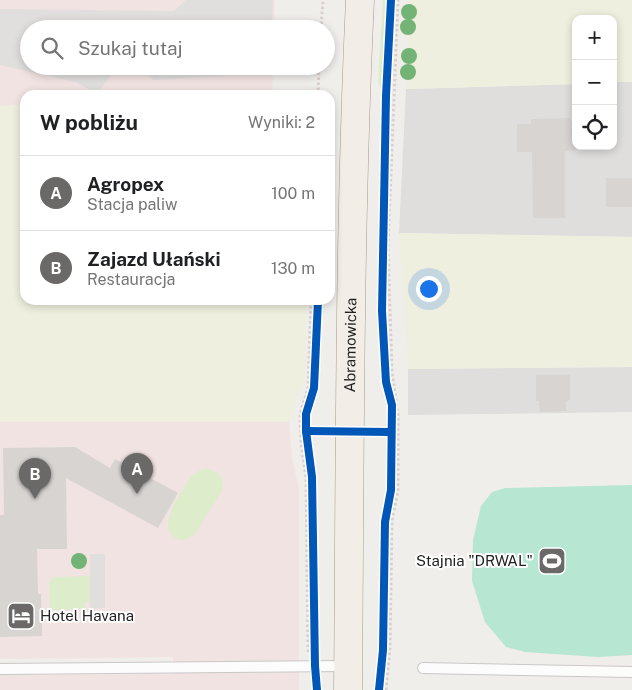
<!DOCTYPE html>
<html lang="pl">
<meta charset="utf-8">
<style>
body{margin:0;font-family:"Public Sans",sans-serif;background:#f2f2f2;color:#202124}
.controls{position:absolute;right:15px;top:15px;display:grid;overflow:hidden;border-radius:10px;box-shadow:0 2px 8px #0003}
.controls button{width:45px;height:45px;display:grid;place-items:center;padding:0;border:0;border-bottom:1px solid #e0e0e0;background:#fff;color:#202124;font:25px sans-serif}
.you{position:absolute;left:428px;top:288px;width:18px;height:18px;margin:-12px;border:4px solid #fff;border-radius:50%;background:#1a73e8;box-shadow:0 0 0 8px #1a73e833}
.badge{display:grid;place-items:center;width:32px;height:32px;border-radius:50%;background:#6a6968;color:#fff;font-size:16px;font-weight:700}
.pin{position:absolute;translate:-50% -41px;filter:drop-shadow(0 1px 2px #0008)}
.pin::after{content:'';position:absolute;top:26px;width:18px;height:15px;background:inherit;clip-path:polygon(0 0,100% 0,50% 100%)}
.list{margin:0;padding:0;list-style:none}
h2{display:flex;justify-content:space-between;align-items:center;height:65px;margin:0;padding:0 20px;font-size:21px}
h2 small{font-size:16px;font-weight:400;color:#757577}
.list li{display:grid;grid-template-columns:32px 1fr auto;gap:15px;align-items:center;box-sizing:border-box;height:75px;padding:0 20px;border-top:1px solid #e0e0e0}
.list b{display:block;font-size:19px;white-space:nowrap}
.list p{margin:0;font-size:16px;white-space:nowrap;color:#757577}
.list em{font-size:16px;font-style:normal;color:#757577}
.icon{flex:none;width:28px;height:28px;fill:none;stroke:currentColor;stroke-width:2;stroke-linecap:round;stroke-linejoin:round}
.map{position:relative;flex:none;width:632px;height:690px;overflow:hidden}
.search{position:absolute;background:#fff;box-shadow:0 2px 8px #0003;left:20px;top:20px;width:315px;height:55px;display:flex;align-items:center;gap:12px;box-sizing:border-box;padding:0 18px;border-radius:28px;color:#757577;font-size:19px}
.panel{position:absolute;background:#fff;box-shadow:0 2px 8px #0003;left:20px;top:90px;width:315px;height:215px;border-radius:15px}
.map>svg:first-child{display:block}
.residential{fill:#dfdedc}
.commercial{fill:#f1e3e1}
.farmland{fill:#efefdf}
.grass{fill:#ddeccb}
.pitch{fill:#b7e6d2}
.parking{fill:#e0dfde}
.building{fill:#d7d4d2}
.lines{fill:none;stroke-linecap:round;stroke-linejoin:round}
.lane-casing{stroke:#c9c8c7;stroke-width:12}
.primary-casing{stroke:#a79c86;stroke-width:29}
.path{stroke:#dccecd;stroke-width:3;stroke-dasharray:2.5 2.5;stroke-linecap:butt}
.lane{stroke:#fdfcfc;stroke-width:10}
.primary{stroke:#f3ede7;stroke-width:28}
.cycleway-casing{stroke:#fff;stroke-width:11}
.cycleway{stroke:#0057b8;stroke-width:8}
.tree{fill:#73b476}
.labels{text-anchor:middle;stroke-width:4;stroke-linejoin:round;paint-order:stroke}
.street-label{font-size:15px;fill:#222;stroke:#fff}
.poi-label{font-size:15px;fill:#222;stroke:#fff;text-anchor:end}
</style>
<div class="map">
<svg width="632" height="690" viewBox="0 0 632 690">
<rect width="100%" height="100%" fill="#f0eeeb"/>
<g class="residential">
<polygon points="613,82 632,82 632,237 399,233 406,89 576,84 576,146 613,146"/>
<polygon points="632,367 632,412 408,415 408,369"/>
</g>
<g class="commercial">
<polygon points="0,0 275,0 274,29 29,29 29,66 273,66 272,95 25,95 25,105 0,106"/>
<polygon points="0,422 289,422 292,458 299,489 299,690 0,690 0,675 173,674 173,657 0,659"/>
</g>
<g class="farmland">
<polygon points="410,0 632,0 632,82 613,82 613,19 576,19 576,84 406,89"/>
<polygon points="25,105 25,300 307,300 305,377 289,422 0,422 0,106"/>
<polygon points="399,233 632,237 632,367 408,369"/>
</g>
<g class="grass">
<polygon points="383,0 387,0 382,88 378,84"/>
<path d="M206,468C218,471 224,477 223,489L194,535C188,539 182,542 176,538C154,526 183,490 192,476L198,471Z"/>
<polygon points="90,576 90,602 85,602 85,609 50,610 49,582 54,577"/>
</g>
<polygon class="pitch" points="632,485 632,655 598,657 525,652 506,647 485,622 472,581 473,540 481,506 492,492 505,488"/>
<g class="parking">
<polygon points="186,0 273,0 272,29 29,29 29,66 225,66 225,76 154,80 142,71 114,71 97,94 76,82 0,65 0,9 174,11"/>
<polygon points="90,554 105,554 105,608 90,609"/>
</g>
<g class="building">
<polygon points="571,118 571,122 576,121 576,150 565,151 565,218 533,218 532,152 517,152 517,124 531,124 531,119"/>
<rect x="606" y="178" width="26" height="29"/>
<polygon points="536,375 570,375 570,400 566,401 566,411 540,412 539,401 536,401"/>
<polygon points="75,447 110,468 115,459 178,493 158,528 66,478 67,549 37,549 38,594 41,594 42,636 0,637 0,515 4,515 3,448"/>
</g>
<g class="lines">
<defs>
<g id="lane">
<polyline points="423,668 632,672"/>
<polyline points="0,669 347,666"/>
</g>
<g id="primary">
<path id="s1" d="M348,690C350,460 349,230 360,0"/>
</g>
</defs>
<use href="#lane" class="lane-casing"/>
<use href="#primary" class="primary-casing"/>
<g class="path">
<polyline points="321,29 323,0"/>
<polyline points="318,95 319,66"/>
<polyline points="308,652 306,477 301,443 300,414 308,388 311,300"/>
<polyline points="386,690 390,647 392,521 398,491 398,415 392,372 388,247 398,0"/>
</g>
<use href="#lane" class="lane"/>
<use href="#primary" class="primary"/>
<defs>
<g id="cycleway">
<polyline points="306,431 391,432"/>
<polyline points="317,690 315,666 312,477 306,431 306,414 314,388 318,300"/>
<polyline points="379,690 383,650 385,522 391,490 392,405 386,382 382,311 386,96 391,0"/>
</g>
</defs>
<use href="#cycleway" class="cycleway-casing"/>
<use href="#cycleway" class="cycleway"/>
</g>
<g class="tree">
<circle cx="409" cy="12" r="8"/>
<circle cx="408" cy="27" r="8"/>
<circle cx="409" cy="56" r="8"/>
<circle cx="408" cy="72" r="8"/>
<circle cx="79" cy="561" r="8"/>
</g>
<defs>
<symbol id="stadium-square" viewBox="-11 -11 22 22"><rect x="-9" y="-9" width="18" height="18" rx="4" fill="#6a6968" stroke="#fff"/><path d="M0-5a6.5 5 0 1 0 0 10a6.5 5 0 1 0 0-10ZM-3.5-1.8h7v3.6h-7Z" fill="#fff"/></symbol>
<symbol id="hotel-square" viewBox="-11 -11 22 22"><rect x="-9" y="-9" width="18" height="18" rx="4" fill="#6a6968" stroke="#fff"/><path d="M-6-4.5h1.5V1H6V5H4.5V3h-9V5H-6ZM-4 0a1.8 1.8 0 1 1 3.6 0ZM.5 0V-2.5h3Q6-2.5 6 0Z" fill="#fff"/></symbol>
</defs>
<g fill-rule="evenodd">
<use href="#stadium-square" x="536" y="545" width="32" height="32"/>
<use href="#hotel-square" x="5" y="600" width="32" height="32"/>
</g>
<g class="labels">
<g class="street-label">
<text dy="5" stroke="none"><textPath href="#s1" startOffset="345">Abramowicka</textPath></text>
</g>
<g class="poi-label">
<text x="533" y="566">Stajnia "DRWAL"</text>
<text x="40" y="621" text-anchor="start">Hotel Havana</text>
</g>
</g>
</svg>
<div class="controls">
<button>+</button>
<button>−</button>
<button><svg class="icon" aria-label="locate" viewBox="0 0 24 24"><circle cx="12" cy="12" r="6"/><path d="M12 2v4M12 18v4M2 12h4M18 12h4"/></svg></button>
</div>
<div class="you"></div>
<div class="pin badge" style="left:137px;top:494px">A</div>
<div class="pin badge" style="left:35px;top:499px">B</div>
<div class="search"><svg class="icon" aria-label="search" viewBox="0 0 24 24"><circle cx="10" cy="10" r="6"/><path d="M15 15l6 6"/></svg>Szukaj tutaj</div>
<section class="panel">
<h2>W pobliżu<small>Wyniki: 2</small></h2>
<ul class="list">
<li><span class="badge">A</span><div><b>Agropex</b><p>Stacja paliw</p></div><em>100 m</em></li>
<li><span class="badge">B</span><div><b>Zajazd Ułański</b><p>Restauracja</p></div><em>130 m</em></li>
</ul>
</section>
</div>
